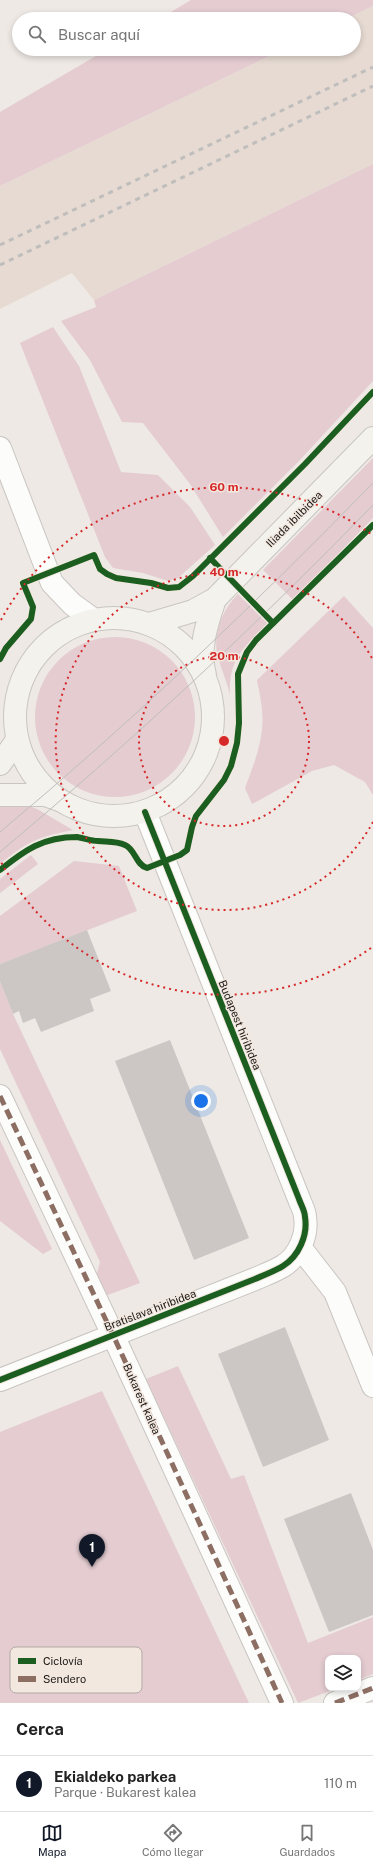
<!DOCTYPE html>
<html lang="es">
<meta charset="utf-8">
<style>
body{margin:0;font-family:"Public Sans",sans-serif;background:#f2f2f2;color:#222}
.controls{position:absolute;right:12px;bottom:12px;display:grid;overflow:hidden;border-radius:8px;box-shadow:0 2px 6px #0003}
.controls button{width:36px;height:36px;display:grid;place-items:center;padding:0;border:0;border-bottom:1px solid #e0e0e0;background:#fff;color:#222;font:20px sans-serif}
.you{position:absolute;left:201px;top:1101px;width:14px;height:14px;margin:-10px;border:3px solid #fff;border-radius:50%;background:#1a73e8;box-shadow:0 0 0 6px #1a73e833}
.badge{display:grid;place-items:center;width:26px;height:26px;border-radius:50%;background:#111827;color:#fff;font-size:13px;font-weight:700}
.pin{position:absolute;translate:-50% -33px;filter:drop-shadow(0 1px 2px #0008)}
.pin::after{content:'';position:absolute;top:21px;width:14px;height:12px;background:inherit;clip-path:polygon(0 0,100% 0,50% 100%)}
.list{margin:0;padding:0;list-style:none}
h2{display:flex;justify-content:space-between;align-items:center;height:52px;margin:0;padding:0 16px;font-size:17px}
h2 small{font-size:13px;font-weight:400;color:#767676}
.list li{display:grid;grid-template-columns:26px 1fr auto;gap:12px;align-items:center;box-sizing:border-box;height:56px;padding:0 16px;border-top:1px solid #e0e0e0}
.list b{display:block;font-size:15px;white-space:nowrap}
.list p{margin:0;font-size:13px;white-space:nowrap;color:#767676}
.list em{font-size:13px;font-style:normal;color:#767676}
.icon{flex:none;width:22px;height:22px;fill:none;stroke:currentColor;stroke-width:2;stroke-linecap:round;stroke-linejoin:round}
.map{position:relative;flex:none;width:373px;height:1703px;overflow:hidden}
.search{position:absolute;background:#fff;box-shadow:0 2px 6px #0003;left:12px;right:12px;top:12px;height:44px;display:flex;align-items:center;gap:10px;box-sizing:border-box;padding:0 14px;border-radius:22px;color:#767676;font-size:15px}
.sheet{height:108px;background:#fff}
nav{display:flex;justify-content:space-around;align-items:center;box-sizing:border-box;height:56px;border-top:1px solid #e0e0e0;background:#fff;font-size:11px;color:#767676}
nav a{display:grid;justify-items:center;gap:2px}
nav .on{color:#111827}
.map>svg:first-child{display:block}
.built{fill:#e6dad2}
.green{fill:#e4ccd1}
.building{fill:#ccc7c5}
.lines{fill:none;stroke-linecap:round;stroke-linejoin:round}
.street-casing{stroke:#c9c5c1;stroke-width:24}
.secondary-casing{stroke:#c9c5c1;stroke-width:24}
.street{stroke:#fcfcfb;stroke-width:22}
.secondary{stroke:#f3f2ed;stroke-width:22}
.tram{stroke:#bfbebc;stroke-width:1}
.rail{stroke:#bfbebc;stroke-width:3;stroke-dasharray:5 5;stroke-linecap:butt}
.quiet{stroke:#8d6e63;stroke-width:5;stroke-dasharray:10 5;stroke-linecap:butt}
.cycleway-casing{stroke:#f2e8e0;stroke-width:8}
.cycleway{stroke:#1b5e20;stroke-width:6}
.ring{fill:none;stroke:#d62828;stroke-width:2;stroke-dasharray:2 4}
.labels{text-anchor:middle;stroke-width:3;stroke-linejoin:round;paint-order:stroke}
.street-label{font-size:11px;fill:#1b1714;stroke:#f2e8e0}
.key{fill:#f2e8e0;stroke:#b2a9a3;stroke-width:1}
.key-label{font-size:11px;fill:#1b1714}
.centre{fill:#d62828;stroke:#f2e8e0;stroke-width:2}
.ring-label{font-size:12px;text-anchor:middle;font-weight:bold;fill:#d62828;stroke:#f2e8e0;stroke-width:3;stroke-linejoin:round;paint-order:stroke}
</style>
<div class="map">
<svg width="373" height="1703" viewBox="0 0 373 1703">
<rect width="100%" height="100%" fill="#eee9e4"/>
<polygon class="built" points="373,6 373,164 94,300 72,273 0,309 0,186 284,49 354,49 354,19 346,19"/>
<g class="green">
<polygon points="191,0 373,0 373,6 346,19 159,19"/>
<polygon points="108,49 284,49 0,186 0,112"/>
<polygon points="373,164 373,381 299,461 223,537 190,484 143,423 122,422 90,360 61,321 96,307 94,300"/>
<polygon points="53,327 79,366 121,472 158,475 190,507 215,545 178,578 168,581 143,573 113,568 105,557 20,343"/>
<polygon points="373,458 373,518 293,600 263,570"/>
<path d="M238,594L268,624C244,646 228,660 230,695C227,681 220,667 217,653C213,632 223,609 238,594Z"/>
<path d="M344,596L373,628V795L365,782L334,765L312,771L252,804L245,788C252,769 260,750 262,729C264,713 260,696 257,680Z"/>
<circle cx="115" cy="717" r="80"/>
<path d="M0,804H23L37,809L73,830C38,837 28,841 0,864Z"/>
<polygon points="31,855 38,864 0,893 0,879"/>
<polygon points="74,861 119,866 137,911 0,964 0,916"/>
<polygon points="0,981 13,1014 140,1283 105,1296 97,1273 100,1262 0,1049"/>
<polygon points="0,1140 52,1249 43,1254 0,1221"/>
<polygon points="178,1366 231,1479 244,1475 308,1643 373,1617 373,1674 358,1680 358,1658 328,1658 328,1688 338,1688 298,1703 146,1379"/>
<polygon points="102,1391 249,1703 0,1703 0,1432"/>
</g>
<g class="building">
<polygon points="87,930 111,991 90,999 94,1011 41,1032 35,1018 23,1023 19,1011 13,1014 0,981 0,964"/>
<polygon points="170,1040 249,1238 194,1260 115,1061"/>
<polygon points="285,1327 329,1440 263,1467 218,1354"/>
<polygon points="351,1493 373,1550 373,1615 329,1632 284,1519"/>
</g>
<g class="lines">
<defs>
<g id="street">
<polyline points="0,448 52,583 72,604 94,620"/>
<polyline points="0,1096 113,1335 282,1703"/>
<polyline points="300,1247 335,1292 373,1386"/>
<path d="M0,1380L255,1279C264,1275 275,1271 283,1266C299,1256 308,1235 305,1217C305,1211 301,1205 299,1199L145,812"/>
<polyline points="335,1703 373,1688"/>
</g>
<g id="secondary">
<circle cx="114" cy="717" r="99"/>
<polyline points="149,624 193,611 215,599 373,438"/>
<path d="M205,675C198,649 207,623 215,599"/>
<polyline points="0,764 17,740"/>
<polyline points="0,795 45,795 59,800"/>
</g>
</defs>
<use href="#street" class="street-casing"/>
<use href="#secondary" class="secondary-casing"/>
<use href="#street" class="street"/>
<use href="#secondary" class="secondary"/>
<g class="tram">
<path d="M0,832C131,723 254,605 373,483"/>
<path d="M0,852C130,743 255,627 373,505"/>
</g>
<g class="rail">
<polyline points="0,245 373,67"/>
<polyline points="0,265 373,86"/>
</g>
<g class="quiet">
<polyline points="0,1096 113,1335 282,1703"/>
<polyline points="335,1703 373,1688"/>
</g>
<defs>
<g id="cycleway">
<polyline points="210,558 273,623"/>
<polyline points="0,659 6,648 31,619 33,607 23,583 94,555 100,569 107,574 116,578 151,583 168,588 179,587 193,576 305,464 373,392"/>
<path d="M0,870C25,850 43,837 77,837C84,838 91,841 98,841C107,842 116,841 125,845C136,850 135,864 147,868L180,855L187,850L192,827L196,816L224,780L231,766L237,743L239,723L238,674L247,652L256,640L373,525"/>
<path d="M0,1380L255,1279C264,1275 275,1271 283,1266C299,1256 308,1235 305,1217C305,1211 301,1205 299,1199L145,812"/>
</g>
</defs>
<use href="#cycleway" class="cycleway-casing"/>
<use href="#cycleway" class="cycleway"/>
</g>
<g class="ring">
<circle cx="224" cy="741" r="85"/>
<path d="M373 822A169 169 0 1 1 373 660"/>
<path d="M371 948A254 254 0 0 1 1 862M1 620A254 254 0 0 1 371 534"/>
</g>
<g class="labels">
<g class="street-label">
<text transform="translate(294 519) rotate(-45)" y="4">Iliada ibilbidea</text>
<text transform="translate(240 1025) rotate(68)" y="4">Budapest hiribidea</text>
<text transform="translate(150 1310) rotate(-21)" y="4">Bratislava hiribidea</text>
<text transform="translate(142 1399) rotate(66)" y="4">Bukarest kalea</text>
</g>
</g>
<rect x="10" y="1647" width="132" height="46" rx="6" class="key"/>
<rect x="18" y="1658" width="18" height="6" fill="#1b5e20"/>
<rect x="18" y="1676" width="18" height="6" fill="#8d6e63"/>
<g class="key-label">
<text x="43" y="1665">Ciclovía</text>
<text x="43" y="1683">Sendero</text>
</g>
<circle cx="224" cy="741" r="6" class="centre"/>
<g class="ring-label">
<text x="224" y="491">60 m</text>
<text x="224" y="576">40 m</text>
<text x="224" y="660">20 m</text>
</g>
</svg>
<div class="controls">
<button><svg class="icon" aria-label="layers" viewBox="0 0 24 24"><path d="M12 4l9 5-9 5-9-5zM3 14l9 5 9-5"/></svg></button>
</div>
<div class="you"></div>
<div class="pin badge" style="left:92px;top:1567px">1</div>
<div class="search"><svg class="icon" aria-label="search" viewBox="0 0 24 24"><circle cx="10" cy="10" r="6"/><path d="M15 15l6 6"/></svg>Buscar aquí</div>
</div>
<section class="sheet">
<h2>Cerca<small></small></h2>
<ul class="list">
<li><span class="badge">1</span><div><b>Ekialdeko parkea</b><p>Parque · Bukarest kalea</p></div><em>110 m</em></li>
</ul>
</section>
<nav>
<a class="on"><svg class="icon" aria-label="map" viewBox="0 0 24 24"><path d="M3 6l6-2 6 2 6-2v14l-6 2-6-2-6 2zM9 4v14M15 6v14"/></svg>Mapa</a>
<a><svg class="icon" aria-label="directions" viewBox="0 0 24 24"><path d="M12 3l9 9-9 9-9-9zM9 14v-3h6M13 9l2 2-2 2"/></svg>Cómo llegar</a>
<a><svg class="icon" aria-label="saved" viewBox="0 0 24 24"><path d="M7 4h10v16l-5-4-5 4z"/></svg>Guardados</a>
</nav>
